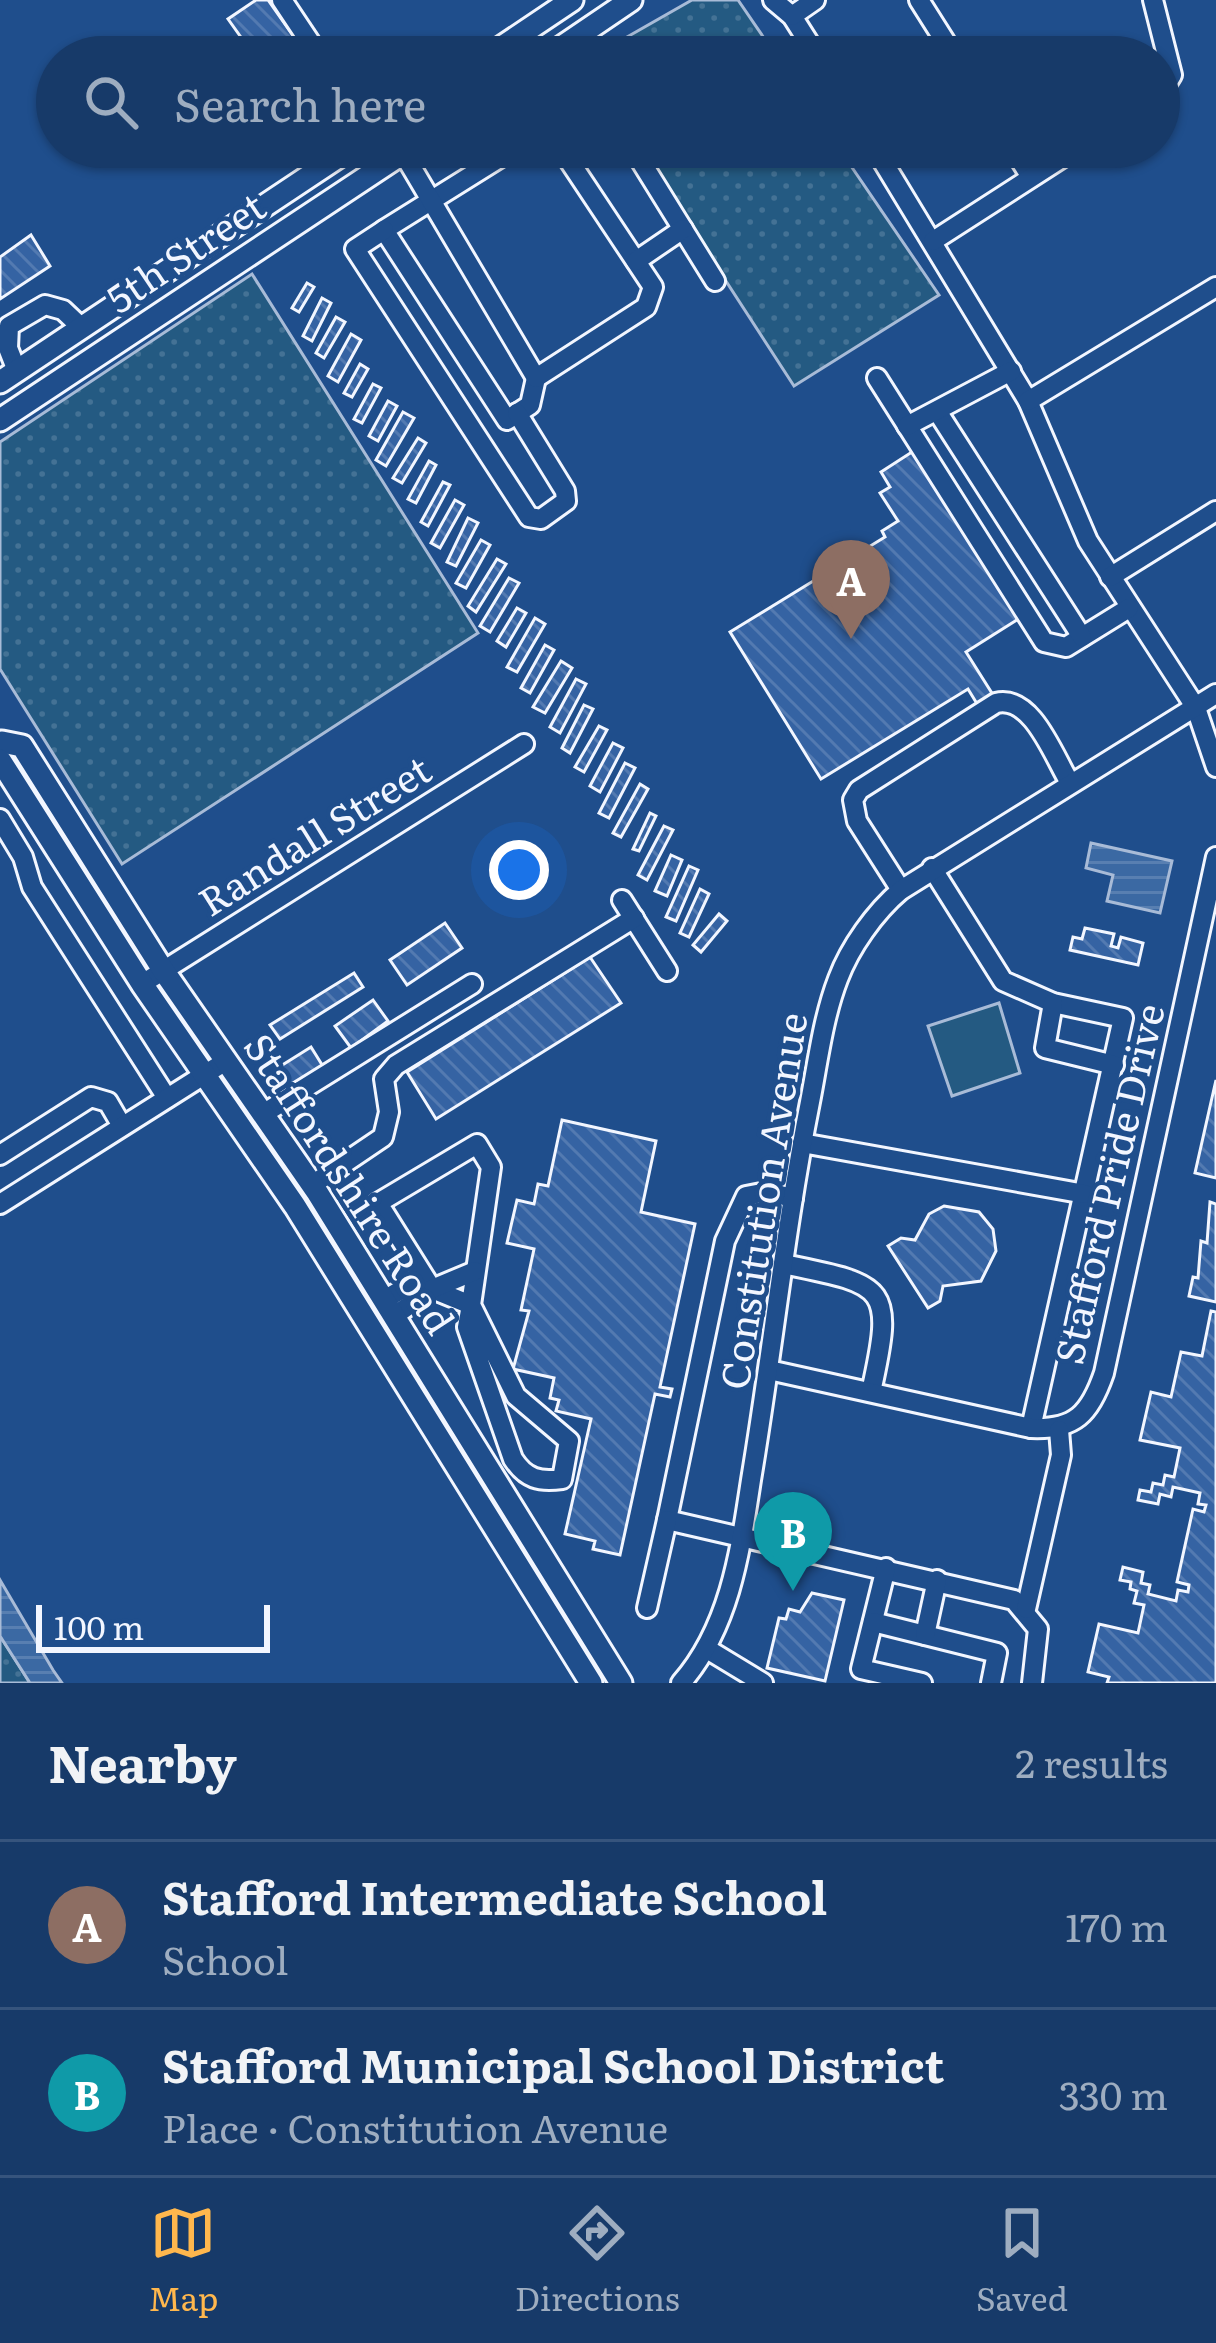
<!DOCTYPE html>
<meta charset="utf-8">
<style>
body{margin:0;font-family:Literata,serif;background:#244571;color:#f1f3f6}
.scale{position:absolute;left:36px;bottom:30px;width:234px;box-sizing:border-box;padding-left:12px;border:6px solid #f2f6ff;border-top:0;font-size:33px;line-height:42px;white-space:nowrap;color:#f2f6ff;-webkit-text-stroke:9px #1f4e8c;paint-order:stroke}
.you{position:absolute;left:519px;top:870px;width:42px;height:42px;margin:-30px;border:9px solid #fff;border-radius:50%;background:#1a73e8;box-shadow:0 0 0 18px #1a73e833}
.badge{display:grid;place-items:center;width:78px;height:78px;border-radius:50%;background:#ffb74d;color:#fff;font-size:39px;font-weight:700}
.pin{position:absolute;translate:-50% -99px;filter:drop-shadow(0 3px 6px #0008)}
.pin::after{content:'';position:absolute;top:63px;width:42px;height:36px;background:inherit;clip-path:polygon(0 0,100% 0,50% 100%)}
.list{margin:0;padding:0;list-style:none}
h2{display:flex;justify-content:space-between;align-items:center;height:156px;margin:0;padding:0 48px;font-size:51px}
h2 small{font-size:39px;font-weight:400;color:#9eadc0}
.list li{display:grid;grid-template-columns:78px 1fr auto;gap:36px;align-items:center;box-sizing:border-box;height:168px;padding:0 48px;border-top:3px solid #36547d}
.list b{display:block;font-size:45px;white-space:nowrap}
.list p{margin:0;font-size:39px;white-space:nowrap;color:#9eadc0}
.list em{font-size:39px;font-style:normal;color:#9eadc0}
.icon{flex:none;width:66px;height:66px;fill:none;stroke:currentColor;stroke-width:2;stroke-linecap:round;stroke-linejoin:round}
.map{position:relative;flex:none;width:1216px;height:1683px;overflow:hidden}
.search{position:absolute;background:#173a69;box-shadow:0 3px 9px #0004;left:36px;right:36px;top:36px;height:132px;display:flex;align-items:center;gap:30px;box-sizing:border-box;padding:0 42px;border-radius:66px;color:#9eadc0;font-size:45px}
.sheet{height:492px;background:#173a69}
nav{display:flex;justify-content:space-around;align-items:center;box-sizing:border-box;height:168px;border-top:3px solid #36547d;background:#173a69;font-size:33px;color:#9eadc0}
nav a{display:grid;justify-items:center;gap:6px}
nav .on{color:#ffb74d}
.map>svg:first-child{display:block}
.green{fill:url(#green-dots);stroke:#a8bbd7;stroke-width:3}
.pitch{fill:#245a82;stroke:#a8bbd7;stroke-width:3}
.water{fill:url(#water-rules);stroke:#a8bbd7;stroke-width:3}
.building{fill:url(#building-back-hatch);stroke:#f2f6ff;stroke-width:3}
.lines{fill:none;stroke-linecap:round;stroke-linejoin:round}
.minor-casing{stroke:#f2f6ff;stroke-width:24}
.major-casing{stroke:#f2f6ff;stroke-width:27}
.minor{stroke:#1f4e8c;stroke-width:18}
.major{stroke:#1f4e8c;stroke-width:21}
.labels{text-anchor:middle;stroke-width:9;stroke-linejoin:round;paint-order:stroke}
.street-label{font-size:39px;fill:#f2f6ff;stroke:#1f4e8c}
</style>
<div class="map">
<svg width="1216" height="1683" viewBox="0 0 1216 1683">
<defs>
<pattern id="green-dots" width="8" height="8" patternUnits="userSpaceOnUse" patternTransform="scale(3)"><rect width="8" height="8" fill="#245a82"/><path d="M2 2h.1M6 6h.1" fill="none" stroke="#447295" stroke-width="1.8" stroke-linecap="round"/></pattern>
<pattern id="water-rules" width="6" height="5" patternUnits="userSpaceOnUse" patternTransform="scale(3)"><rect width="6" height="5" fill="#3b69a3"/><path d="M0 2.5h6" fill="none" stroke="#587fb1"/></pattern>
<pattern id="building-back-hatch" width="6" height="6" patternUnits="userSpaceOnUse" patternTransform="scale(3)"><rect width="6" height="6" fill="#3563a3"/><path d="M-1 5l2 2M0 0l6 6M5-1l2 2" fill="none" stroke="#537ab1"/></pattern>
</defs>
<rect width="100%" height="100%" fill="#1f4e8c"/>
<g class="green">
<polygon points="692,0 738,0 777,57 592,57"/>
<polygon points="639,147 838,147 939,295 794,386"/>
<polygon points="252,274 478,633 122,864 0,669 0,442"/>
<polygon points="0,1636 30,1683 0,1683"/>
</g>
<polygon class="pitch" points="999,1003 1020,1073 952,1096 928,1026"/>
<g class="water">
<polygon points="1091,843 1172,861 1160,913 1107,901 1113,875 1086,868"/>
<polygon points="0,1580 53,1670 62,1683 30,1683 0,1636"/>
</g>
<g class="building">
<polygon points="256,0 268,0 308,57 255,57 228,19"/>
<polygon points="31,235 50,266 0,299 0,257"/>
<polygon points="307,283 314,287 299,312 292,308"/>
<polygon points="322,298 331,303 312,341 303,336"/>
<polygon points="336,317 345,322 324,358 316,353"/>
<polygon points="351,334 361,340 338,382 328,376"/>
<polygon points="360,364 368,369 352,397 344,393"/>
<polygon points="373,384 381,388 362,423 354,419"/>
<polygon points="388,401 397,406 378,441 369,436"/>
<polygon points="403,412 414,418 386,466 376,460"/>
<polygon points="418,438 426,443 402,483 393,478"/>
<polygon points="915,450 1020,618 966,652 995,698 979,707 968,689 821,779 730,632 885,537 882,531 898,521 880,493 890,487 881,472"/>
<polygon points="429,461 436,465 416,503 408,499"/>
<polygon points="443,482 450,485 428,526 421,522"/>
<polygon points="455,500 464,505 440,548 431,543"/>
<polygon points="468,518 478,523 456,566 447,562"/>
<polygon points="481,540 490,545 466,588 456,583"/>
<polygon points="497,559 506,564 476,612 468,606"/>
<polygon points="509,578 519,583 490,632 480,626"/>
<polygon points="517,608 526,613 506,647 497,641"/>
<polygon points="535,618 545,624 517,672 507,667"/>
<polygon points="545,645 554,650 530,693 521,688"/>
<polygon points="561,661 572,668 545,713 533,707"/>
<polygon points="576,679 586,684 560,733 550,727"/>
<polygon points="584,705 593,709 570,753 562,748"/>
<polygon points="599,726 607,730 584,772 575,767"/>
<polygon points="613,743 623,748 600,792 590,786"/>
<polygon points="625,763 635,768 609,818 599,813"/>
<polygon points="640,784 648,789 621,837 613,833"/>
<polygon points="650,813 656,816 639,851 633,849"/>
<polygon points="664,826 673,830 647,880 638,875"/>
<polygon points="671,855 682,860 667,896 655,891"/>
<polygon points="689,866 698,870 676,921 666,917"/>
<polygon points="700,889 709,894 689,937 680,933"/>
<polygon points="719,914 727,921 701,952 693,945"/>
<polygon points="445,923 462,948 407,985 390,960"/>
<polygon points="1085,928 1114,934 1111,946 1118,948 1121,937 1143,943 1138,965 1070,950 1073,937 1082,939"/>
<polygon points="590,957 621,1003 436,1119 407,1072"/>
<polygon points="354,973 363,987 280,1039 270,1025"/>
<polygon points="373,1000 388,1021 351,1048 335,1026"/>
<polygon points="311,1047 324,1068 289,1089 276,1069"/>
<polygon points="1216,1080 1216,1178 1195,1173"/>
<polygon points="562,1120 656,1141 641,1212 695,1224 660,1387 672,1389 670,1397 655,1394 620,1555 593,1549 595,1541 565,1534 591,1419 556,1411 559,1400 550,1398 554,1378 513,1369 529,1311 521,1310 534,1249 507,1243 517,1200 534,1204 538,1184 548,1186"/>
<polygon points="1210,1202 1216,1204 1216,1302 1189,1296 1193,1277 1198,1278 1201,1241 1207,1243"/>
<polygon points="944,1206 979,1212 993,1229 996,1251 981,1281 943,1286 940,1301 928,1308 888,1246 901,1238 915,1240 929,1214"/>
<polygon points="1211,1311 1216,1312 1216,1683 1107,1683 1109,1677 1088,1672 1099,1624 1138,1633 1144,1605 1134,1603 1137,1591 1130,1589 1131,1582 1120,1580 1123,1567 1143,1572 1141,1583 1150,1585 1148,1594 1176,1601 1178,1590 1188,1592 1189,1585 1177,1582 1193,1509 1204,1512 1206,1505 1198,1504 1200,1493 1173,1487 1171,1497 1160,1494 1158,1504 1138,1500 1140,1490 1151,1492 1153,1483 1163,1485 1165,1475 1174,1477 1180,1448 1140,1440 1151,1392 1171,1397 1181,1352 1202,1356"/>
<polygon points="812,1593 844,1600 825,1681 767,1668 779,1618 786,1619 789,1609 800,1612"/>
</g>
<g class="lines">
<defs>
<g id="minor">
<polyline points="282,0 320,57"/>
<polyline points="773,0 792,16 818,57"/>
<polyline points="919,0 955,57"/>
<polyline points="1153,0 1172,75 1159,96"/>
<polyline points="792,16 815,0"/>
<polyline points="517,147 384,230 507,420 530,405 536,378"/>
<polyline points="632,147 715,281"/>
<polyline points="874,147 1028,401 1088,541 1196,708 1216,767"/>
<polyline points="1012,147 1031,177"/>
<polyline points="403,153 536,378 646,307 653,287 560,147"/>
<polyline points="384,230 355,249 529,517 541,519 566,501 565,491 517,413"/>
<polyline points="933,241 1079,147"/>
<polyline points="636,261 683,229"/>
<polyline points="17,371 8,348 9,326 45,305 63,310 82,328"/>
<polyline points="877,378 1044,642 1066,647 1129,608"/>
<polyline points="1028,401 1216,287"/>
<polyline points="937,411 1082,637"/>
<polyline points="907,426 1011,371"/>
<polyline points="1110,577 1216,511"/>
<polyline points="0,819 23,857 32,887 167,1098"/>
<polyline points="932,868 1003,981 1053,1003 1123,1018 1031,1428"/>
<path d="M901,890L857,821L853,800L859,790L996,703C1032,694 1054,757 1070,783"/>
<polyline points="622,900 667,971"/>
<polyline points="142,984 524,744"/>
<polyline points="1053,1003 1045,1048 1114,1065"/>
<polyline points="263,1114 472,984"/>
<polyline points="802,1143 1085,1194"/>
<polyline points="0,1155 91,1097 108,1102 122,1126"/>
<polyline points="312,1185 383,1137 389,1112 384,1079 396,1065 634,918"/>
<polyline points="793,1198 767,1192 746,1196 725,1241 667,1520 1014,1600 1038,1629 1032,1683"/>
<polyline points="0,1204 226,1061"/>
<path d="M783,1264C887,1285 895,1285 871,1392"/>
<polyline points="384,1300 423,1277"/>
<path d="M471,1305L467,1327L513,1459C526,1479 539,1482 562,1479L569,1441L516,1396L471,1305L432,1289L378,1203L477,1144L491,1167L471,1305"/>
<polyline points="394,1316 432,1289 475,1271"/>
<path d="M769,1370L1031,1428C1075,1430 1090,1414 1104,1373L1216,857"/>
<polyline points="886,1568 861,1669 922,1683"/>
<polyline points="647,1608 667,1520"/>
<polyline points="1026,1609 1061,1455 1059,1430"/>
<polyline points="873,1622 997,1653 991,1683"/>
<polyline points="925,1635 937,1580"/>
<polyline points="707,1649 763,1683"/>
<path d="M681,1683C730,1627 740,1552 751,1480C772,1355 785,1227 810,1102C818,1061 823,1018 838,979C850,947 875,912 901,890L1216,694"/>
</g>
<g id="major">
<polyline points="487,57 572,0"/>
<polyline points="547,57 631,0"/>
<polyline points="0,382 353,147"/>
<polyline points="0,420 412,147"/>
<polyline points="2,742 22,746 163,970 317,1192 621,1683"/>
<polyline points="0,760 142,984 295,1206 591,1683"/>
</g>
</defs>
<use href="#minor" class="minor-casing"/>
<use href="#major" class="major-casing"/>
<use href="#minor" class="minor"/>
<use href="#major" class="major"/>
</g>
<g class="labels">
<g class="street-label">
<text transform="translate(186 253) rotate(-34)" y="14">5th Street</text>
<text transform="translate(315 836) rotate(-32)" y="14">Randall Street</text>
<text transform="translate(349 1184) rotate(57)" y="14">Staffordshire Road</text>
<text transform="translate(1110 1184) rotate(-77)" y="14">Stafford Pride Drive</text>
<text transform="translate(764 1201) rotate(-81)" y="14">Constitution Avenue</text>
</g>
</g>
</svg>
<div class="scale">100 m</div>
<div class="you"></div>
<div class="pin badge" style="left:851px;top:639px;background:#8d6e63">A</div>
<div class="pin badge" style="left:793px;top:1591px;background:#0f9aa8">B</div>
<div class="search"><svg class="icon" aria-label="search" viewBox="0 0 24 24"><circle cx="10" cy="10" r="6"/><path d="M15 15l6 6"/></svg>Search here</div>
</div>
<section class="sheet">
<h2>Nearby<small>2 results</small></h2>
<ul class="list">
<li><span class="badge" style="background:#8d6e63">A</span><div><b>Stafford Intermediate School</b><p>School</p></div><em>170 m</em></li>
<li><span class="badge" style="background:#0f9aa8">B</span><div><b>Stafford Municipal School District</b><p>Place · Constitution Avenue</p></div><em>330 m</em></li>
</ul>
</section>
<nav>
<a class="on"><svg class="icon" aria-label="map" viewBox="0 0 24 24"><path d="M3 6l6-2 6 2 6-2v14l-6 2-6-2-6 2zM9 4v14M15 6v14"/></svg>Map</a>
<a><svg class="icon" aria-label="directions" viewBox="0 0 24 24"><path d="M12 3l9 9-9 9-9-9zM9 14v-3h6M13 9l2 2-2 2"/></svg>Directions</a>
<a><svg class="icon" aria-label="saved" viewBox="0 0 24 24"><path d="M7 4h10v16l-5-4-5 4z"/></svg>Saved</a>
</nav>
